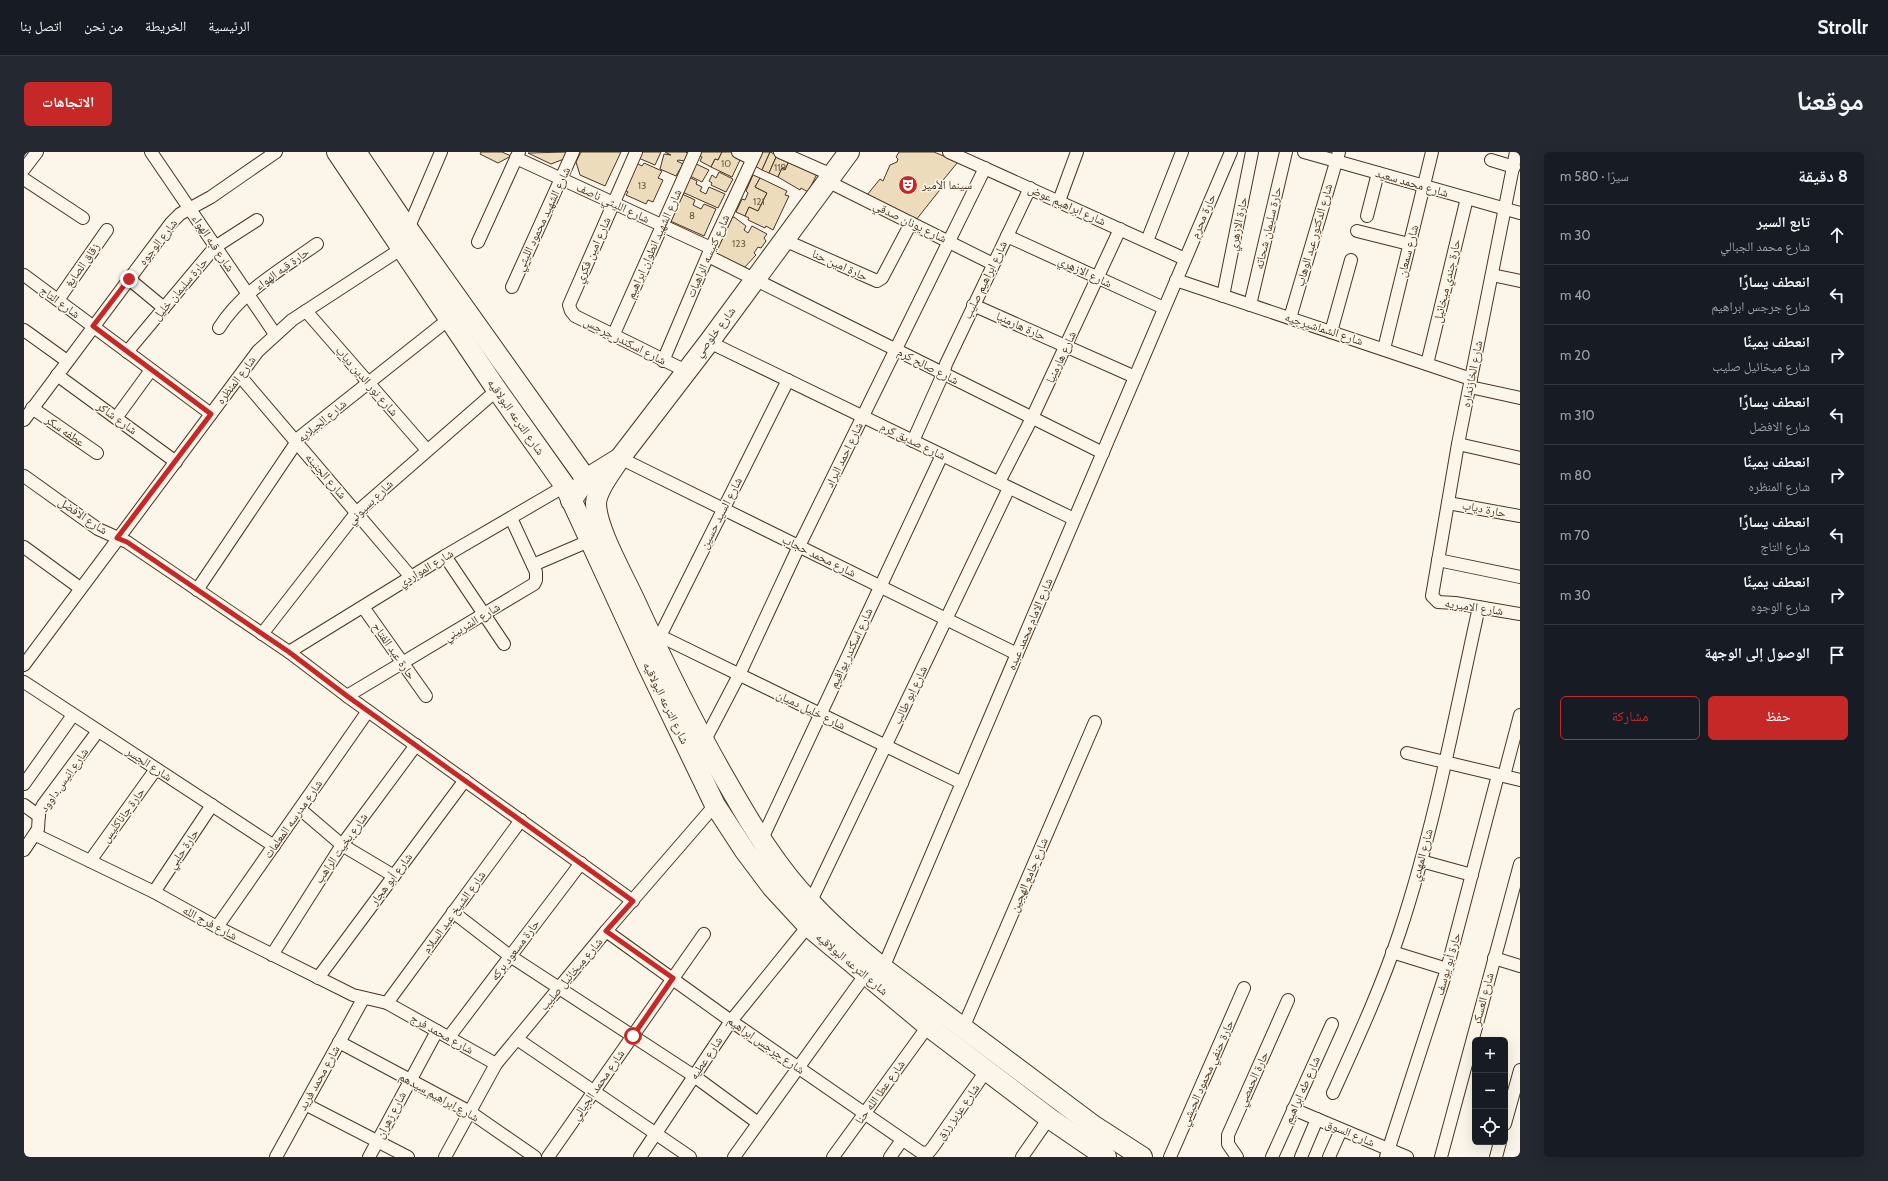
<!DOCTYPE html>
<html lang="ar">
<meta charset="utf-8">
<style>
body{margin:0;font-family:Cabin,"Noto Naskh Arabic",sans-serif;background:#242831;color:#f1f3f6;direction:rtl}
.controls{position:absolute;right:12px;bottom:12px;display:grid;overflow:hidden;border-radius:6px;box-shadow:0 4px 16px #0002}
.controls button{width:36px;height:36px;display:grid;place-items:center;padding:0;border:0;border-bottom:1px solid #363941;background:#171b24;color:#f1f3f6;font:20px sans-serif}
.stop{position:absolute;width:12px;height:12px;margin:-9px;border:3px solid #c62828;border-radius:50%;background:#fff}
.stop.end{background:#c62828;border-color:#fff;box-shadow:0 1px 4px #0008}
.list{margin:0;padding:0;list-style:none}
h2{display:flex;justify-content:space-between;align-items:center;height:52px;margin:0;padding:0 16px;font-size:17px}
h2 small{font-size:13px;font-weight:400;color:#9ea1a6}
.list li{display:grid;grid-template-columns:26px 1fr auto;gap:12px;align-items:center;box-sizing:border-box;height:60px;padding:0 16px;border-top:1px solid #363941}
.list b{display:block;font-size:15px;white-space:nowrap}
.list p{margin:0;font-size:13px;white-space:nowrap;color:#9ea1a6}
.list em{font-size:13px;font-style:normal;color:#9ea1a6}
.actions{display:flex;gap:8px;padding:12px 16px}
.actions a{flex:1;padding:9px 0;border:1px solid #c62828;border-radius:6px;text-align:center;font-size:14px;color:#c62828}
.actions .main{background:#c62828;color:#fff}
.icon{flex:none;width:22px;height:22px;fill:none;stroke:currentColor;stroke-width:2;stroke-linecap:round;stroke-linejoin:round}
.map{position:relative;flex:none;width:1496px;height:1005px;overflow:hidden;direction:ltr;border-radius:6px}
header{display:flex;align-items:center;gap:24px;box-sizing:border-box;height:56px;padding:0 20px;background:#171b24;border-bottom:1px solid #363941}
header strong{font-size:19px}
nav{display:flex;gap:22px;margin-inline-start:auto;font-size:14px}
.intro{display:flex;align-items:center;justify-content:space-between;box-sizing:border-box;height:96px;padding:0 24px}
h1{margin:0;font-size:28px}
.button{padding:10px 18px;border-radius:6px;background:#c62828;color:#fff;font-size:14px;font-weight:700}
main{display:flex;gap:24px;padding:0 24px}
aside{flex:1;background:#171b24;border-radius:6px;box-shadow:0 4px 16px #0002}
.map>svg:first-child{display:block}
.building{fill:#ecdcbc;stroke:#4a3520}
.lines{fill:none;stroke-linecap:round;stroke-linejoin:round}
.street-casing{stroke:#4a3520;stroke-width:14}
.primary-casing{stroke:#4a3520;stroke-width:22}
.street{stroke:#fbf6e9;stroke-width:12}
.primary{stroke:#fbf6e9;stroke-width:20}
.route{stroke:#c62828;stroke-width:5}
.labels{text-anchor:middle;stroke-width:3;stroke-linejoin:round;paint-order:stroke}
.number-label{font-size:10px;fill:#725f47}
.street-label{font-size:12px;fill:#4a3520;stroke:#fbf6e9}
.poi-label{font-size:12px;fill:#4a3520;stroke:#fbf6e9;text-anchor:start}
</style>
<header>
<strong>Strollr</strong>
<nav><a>الرئيسية</a><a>الخريطة</a><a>من نحن</a><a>اتصل بنا</a></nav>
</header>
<div class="intro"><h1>موقعنا</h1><a class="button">الاتجاهات</a></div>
<main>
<aside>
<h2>8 دقيقة<small>سيرًا · 580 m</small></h2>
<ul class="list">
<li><svg class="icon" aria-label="ahead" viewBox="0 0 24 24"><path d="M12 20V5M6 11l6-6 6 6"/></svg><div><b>تابع السير</b><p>شارع محمد الجبالي</p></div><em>30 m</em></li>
<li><svg class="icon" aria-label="left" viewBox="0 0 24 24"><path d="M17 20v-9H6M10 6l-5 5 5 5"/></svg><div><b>انعطف يسارًا</b><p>شارع جرجس ابراهيم</p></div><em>40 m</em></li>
<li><svg class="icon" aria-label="right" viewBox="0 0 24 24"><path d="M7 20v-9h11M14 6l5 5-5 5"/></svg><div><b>انعطف يمينًا</b><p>شارع ميخائيل صليب</p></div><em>20 m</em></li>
<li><svg class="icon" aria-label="left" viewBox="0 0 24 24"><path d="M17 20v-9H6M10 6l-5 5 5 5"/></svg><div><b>انعطف يسارًا</b><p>شارع الافضل</p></div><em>310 m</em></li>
<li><svg class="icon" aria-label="right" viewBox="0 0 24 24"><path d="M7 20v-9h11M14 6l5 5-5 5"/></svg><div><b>انعطف يمينًا</b><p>شارع المنظره</p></div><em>80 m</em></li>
<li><svg class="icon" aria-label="left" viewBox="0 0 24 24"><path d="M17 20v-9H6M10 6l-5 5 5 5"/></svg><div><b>انعطف يسارًا</b><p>شارع التاج</p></div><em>70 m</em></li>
<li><svg class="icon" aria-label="right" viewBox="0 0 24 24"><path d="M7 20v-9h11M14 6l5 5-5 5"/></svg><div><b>انعطف يمينًا</b><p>شارع الوجوه</p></div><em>30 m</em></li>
<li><svg class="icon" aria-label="arrive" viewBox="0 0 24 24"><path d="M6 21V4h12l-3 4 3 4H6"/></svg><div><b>الوصول إلى الوجهة</b></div></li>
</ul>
<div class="actions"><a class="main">حفظ</a><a>مشاركة</a></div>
</aside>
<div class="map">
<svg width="1496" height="1005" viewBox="0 0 1496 1005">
<rect width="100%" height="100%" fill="#fbf6e9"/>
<g class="building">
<polygon points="457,0 478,0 487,4 474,11 456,2"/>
<polygon points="544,0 540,7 527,12 504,1"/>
<polygon points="557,0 597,0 581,34 556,23 552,10"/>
<polygon points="614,0 637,0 631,13 612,5"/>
<polygon points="641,0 662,0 664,2 661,9 654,8 653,9 659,12 652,24 636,17 640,2 647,3"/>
<polygon points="674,0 698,0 694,8 691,7 687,15 676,9 678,5 673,3"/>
<polygon points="698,0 711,0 717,6 708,25 687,15 691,7 694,8"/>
<polygon points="738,0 746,0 738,18 731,14"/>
<polygon points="746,0 753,3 745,21 738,18"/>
<polygon points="875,0 910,0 934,10 915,33 919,34 892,68 843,43 856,27 859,29 866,13 873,10 874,7 872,5"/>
<polygon points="753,3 765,9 761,18 758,16 754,25 745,21"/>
<polygon points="765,9 793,22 784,40 777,36 776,38 754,25 758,16 761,18"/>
<polygon points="610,10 618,14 620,11 638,19 634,26 639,28 629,50 624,48 622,52 602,43 604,40 598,37"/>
<polygon points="670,11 685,18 678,30 664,23"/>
<polygon points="695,20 709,27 702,40 687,33 688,31 685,29 688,23 692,26"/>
<polygon points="729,23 736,26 731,35 743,41 734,59 725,55 721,64 712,60 718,47 721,48 724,41 722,39"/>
<polygon points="663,24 673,29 672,32 678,35 676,39 682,42 685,35 701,42 694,56 656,39"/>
<polygon points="736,26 763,39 761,43 765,44 749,78 742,74 741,76 724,68 725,66 721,64 725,55 734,59 743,41 731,35"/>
<polygon points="656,41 671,48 669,53 677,57 680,52 692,57 680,84 644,68"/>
<polygon points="710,65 722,74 720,78 724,81 728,74 743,82 740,86 742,89 737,96 734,95 730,101 732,103 720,116 691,101 707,66"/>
</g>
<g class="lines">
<defs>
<g id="street">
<polyline points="127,0 251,182"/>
<polyline points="612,0 545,153 547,159 551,164 662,219"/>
<polyline points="714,0 728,7"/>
<polyline points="756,0 808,23"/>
<polyline points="925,0 1161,107"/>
<polyline points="1280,0 1496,61"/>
<polyline points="1492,0 1434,292 1408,444 1414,450 1431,451 1496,462"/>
<polyline points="492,6 687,96"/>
<polyline points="1467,8 1490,15"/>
<polyline points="0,17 13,0"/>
<polyline points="0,27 59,66"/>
<polyline points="803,29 969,112"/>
<polyline points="1035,49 1053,0"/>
<polyline points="1343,64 1354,21"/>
<polyline points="1333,79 1385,92"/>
<polyline points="983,84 1140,156"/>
<polyline points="760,88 853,129 858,126 887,71"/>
<polyline points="1123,89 1158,0"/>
<polyline points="454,90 495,0"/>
<polyline points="684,104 1079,301"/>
<polyline points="0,123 187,262"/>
<polyline points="1468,123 1496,129"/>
<polyline points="105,127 140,156"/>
<polyline points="1152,128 1447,227"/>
<polyline points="488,135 549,0"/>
<polyline points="1199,144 1228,0"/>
<polyline points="34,148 83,78"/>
<polyline points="949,153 1111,225"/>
<polyline points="1226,153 1262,0"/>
<polyline points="282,159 403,298"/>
<polyline points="1266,166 1315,0"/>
<path d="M195,176C218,139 258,117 293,92"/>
<polyline points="0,178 43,209"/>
<polyline points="1307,180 1327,108"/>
<polyline points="589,184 671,0"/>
<polyline points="685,190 1050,367"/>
<polyline points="1360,197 1408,0"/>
<polyline points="103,200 191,95 233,68"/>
<polyline points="639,209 687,96 732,0"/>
<polyline points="1403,212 1443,46"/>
<polyline points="33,223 152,310"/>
<polyline points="216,224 387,425"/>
<polyline points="1446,235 1496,246"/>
<polyline points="8,256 73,301"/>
<polyline points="92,266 127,218"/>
<polyline points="0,268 147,71 156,62 187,45 252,0"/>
<polyline points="889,289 919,222 922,212 1006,36"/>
<polyline points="1434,292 1496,306"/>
<polyline points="596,306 993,502"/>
<polyline points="0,324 74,377 103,390 265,500 323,544 609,749"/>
<polyline points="975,330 1008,266 1096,77"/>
<polyline points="1424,351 1496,364"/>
<polyline points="0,395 56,436"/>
<polyline points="421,404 480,492"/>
<polyline points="1414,408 1496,425"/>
<polyline points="509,413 565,389"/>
<polyline points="173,438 276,285 425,167"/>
<polyline points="339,455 402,544"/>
<polyline points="238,482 333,360 473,238"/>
<polyline points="636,484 938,631"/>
<polyline points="633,490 764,228"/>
<polyline points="265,500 421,404 541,334"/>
<polyline points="0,513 234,199 268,168 377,97 382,91 384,77 417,0"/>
<polyline points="0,530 250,694"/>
<polyline points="323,544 510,432 512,428 512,420 487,366"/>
<polyline points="680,590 715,523 775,394 961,16"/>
<polyline points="1383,601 1496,628"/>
<polyline points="1480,624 1496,563"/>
<polyline points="0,632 49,563"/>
<polyline points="0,653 15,664"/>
<polyline points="276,657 318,693 370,724"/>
<polyline points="12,683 130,740 193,775 329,843 363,851 472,912"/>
<polyline points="737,689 918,303"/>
<polyline points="0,698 14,677 15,661 19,653 74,579"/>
<polyline points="66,709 132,617"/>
<polyline points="1397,709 1448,723"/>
<polyline points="130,740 188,653"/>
<polyline points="786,751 985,336"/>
<polyline points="429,760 486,804 670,924 734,971"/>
<polyline points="193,775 344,559"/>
<polyline points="582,779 707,869 898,1001 905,1000 909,995 962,919"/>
<polyline points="1368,800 1423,817"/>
<polyline points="248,803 318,693 392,593"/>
<polyline points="1470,806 1496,814"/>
<polyline points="859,816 1207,0"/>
<polyline points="294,826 441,628"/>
<polyline points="363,851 497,668"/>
<polyline points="939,876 1071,570"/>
<polyline points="425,885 557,711"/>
<polyline points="493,887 666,1005"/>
<polyline points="315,890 446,960 511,1005"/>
<path d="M1309,941C1333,888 1358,834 1376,779C1411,673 1431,563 1455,455"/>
<polyline points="281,952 384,1005"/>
<polyline points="1269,957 1383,1005"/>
<polyline points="1481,972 1496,918"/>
<polyline points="252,1005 339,847"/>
<polyline points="345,1005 413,879"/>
<polyline points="421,1005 472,912 582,779 691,653"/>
<polyline points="524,1005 680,782"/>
<polyline points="616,1005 707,869 784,774"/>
<polyline points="710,1005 841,823"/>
<polyline points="809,1005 904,874"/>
<polyline points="866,1005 878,988"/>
<polyline points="998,1005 1025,966"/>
<polyline points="1146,1005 1220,836"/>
<polyline points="1213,1005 1204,992 1204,983 1264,848"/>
<polyline points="1248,1005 1308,872"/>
<polyline points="1277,1005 1293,967"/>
<polyline points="1305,1005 1317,978"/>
<polyline points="1362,1005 1423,817 1474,623"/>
<polyline points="1417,1005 1496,712"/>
<polyline points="1472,1005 1476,990"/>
</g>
<g id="primary">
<polyline points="313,0 473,238 541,334 624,514 691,653 721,699 748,735 784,774 904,874 1025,966 1082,1005"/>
<polyline points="332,0 384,77 562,327"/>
<path d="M596,306C588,319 573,336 572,351C572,376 599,423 610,447C639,510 669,572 704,632C728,674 753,716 787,751C809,775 834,796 859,816L1070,974L1118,1005"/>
<polyline points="547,349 562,327 596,306 685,190 825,0"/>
</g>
</defs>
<use href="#street" class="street-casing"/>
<use href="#primary" class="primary-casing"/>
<use href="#street" class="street"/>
<use href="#primary" class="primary"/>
</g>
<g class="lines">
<polyline class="route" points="105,127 69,174 187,262 93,386 103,390 265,500 323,544 609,749 582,779 649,826 609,884"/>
</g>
<defs>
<symbol id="theatre-disc" viewBox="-11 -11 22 22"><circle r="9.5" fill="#c62828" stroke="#fbf6e9"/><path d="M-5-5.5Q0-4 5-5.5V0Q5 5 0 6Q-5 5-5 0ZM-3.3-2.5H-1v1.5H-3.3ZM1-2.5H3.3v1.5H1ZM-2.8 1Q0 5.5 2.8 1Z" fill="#fff"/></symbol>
</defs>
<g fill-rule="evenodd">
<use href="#theatre-disc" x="873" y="22" width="22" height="22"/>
</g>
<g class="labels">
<g class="number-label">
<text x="702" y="15">10</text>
<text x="756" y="19">119</text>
<text x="618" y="37">13</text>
<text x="735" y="53">121</text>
<text x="668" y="67">8</text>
<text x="715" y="95">123</text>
</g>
<g class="street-label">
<text transform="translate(1388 31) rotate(16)" y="4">شارع محمد سعيد</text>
<text transform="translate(589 51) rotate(25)" y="4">شارع الليثي ناصف</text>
<text transform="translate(1043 53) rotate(24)" y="4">شارع ابراهيم عوض</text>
<text transform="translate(1179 64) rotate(-67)" y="4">حارة محرم</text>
<text transform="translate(519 67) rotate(-65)" y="4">شارع الشهيد محمود الليثي</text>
<text transform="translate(886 70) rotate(26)" y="4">شارع يونان صدقي</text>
<text transform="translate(1214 72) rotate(-79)" y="4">حارة الازهري</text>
<text transform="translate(1244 76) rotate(-77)" y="4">حارة سليمان شحاته</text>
<text transform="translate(1290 83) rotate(-74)" y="4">شارع الدكتور عبد الوهاب</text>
<text transform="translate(134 90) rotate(-52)" y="4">شارع الوجوه</text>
<text transform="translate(189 91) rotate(56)" y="4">شارع قبه الهواء</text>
<text transform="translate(630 92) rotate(-66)" y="4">شارع الشهيد انطوان ابراهيم</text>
<text transform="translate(569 98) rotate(-66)" y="4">شارع امين فكري</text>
<text transform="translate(1384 99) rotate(-76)" y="4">شارع سمعان</text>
<text transform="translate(684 104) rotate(-66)" y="4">شارع كنيسه الراهبات</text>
<text transform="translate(58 113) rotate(-55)" y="4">زقاق الصايغ</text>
<text transform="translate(816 113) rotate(24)" y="4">حارة امين حنا</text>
<text transform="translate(258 117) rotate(-36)" y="4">حارة قبه الهواء</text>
<text transform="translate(1061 120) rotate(25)" y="4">شارع الازهري</text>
<text transform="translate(961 128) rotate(-64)" y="4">شارع ابراهيم صليب</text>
<text transform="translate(1423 129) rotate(-77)" y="4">حارة جندي ميخائيل</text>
<text transform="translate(156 137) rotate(-50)" y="4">حارة سليمان خليل</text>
<text transform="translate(36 150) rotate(36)" y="4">شارع التاج</text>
<text transform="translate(997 174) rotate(24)" y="4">حارة هارمنيا</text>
<text transform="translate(1300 177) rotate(18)" y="4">شارع الشماشيرجيه</text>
<text transform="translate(691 180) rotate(-53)" y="4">شارع خلوصي</text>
<text transform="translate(601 189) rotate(27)" y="4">شارع اسكندر جرجس</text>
<text transform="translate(1037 205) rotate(-65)" y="4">شارع هارمنيا</text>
<text transform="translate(904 214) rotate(27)" y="4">شارع صالح كرم</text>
<text transform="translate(1448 222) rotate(-79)" y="4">شارع الخازنداره</text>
<text transform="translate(212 228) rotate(-53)" y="4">شارع المنظره</text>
<text transform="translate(343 229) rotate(49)" y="4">شارع نور الدين دياب</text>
<text transform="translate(492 265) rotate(55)" y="4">شارع الترعه البولاقيه</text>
<text transform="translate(93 266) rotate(36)" y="4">شارع شاكر</text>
<text transform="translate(298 269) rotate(-40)" y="4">شارع الجبلايه</text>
<text transform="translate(41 279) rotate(35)" y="4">عطفه سكر</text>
<text transform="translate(889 289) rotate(26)" y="4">شارع صديق كرم</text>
<text transform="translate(820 303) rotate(-64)" y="4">شارع احمد البراد</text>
<text transform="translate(302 324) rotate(49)" y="4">شارع الجنينه</text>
<text transform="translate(346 350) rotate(-44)" y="4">شارع بسيوني</text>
<text transform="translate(1460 357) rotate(11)" y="4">حارة دياب</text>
<text transform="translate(697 361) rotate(-63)" y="4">شارع السيد حسين</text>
<text transform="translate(59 364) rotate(34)" y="4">شارع الافضل</text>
<text transform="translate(795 404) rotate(26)" y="4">شارع محمد حجاب</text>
<text transform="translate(402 416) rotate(-31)" y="4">شارع المواردي</text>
<text transform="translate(1450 455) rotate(8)" y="4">شارع الاميريه</text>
<text transform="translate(448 470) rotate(-31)" y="4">شارع الشربيني</text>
<text transform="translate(1006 472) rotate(-67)" y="4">شارع الامام محمد عبده</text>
<text transform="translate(827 496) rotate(-65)" y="4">شارع اسكندر يواقيم</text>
<text transform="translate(370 499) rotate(55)" y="4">حارة عبد الفتاح</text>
<text transform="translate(886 543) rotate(-64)" y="4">شارع ابو طالب</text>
<text transform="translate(642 551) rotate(64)" y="4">شارع الترعه البولاقيه</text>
<text transform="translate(787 558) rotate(26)" y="4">شارع خليل دميان</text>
<text transform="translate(125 612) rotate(33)" y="4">شارع الجسر</text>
<text transform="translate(40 628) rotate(-55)" y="4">شارع انيس داوود</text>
<text transform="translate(99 663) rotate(-54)" y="4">حارة جاناكليس</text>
<text transform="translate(269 667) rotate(-55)" y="4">شارع مدرسه المعلمات</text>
<text transform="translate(317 696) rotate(-55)" y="4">شارع بخيت الراهب</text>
<text transform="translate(159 697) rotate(-56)" y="4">حارة حلبي</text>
<text transform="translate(1398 703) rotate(-75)" y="4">شارع المهدي</text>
<text transform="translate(1005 723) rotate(-67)" y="4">شارع جامع الهجين</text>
<text transform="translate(367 727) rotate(-53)" y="4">شارع أبو هجار</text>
<text transform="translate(430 760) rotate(-54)" y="4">شارع الشيخ عبد السلام</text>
<text transform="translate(186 771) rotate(28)" y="4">شارع فرج الله</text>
<text transform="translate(491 798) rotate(-53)" y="4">حارة مسعود بركه</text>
<text transform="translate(828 812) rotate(40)" y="4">شارع الترعه البولاقيه</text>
<text transform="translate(1424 812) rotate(-74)" y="4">حارة أبو يوسف</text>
<text transform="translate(547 822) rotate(-50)" y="4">شارع ميخائيل صليب</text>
<text transform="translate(1459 847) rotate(-75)" y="4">شارع العسكر</text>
<text transform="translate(418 882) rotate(29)" y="4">شارع محمد فرج</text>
<text transform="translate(742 893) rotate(35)" y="4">شارع جرجس ابراهيم</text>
<text transform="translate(682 906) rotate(-56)" y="4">شارع عطيه</text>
<text transform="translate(1183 921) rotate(-66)" y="4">حارة حنفي محمود الحبشي</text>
<text transform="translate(295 926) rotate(-61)" y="4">شارع محمد فريد</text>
<text transform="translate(1229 927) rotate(-66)" y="4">حارة الحمصي</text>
<text transform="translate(574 933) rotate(-55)" y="4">شارع محمد الجبالي</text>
<text transform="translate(1278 938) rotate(-66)" y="4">شارع طه ابراهيم</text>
<text transform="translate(856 940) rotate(-54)" y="4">شارع عطا الله حنا</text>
<text transform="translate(415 945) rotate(29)" y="4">شارع ابراهيم سيدهم</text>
<text transform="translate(934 960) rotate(-55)" y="4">شارع عزيز رزق</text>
<text transform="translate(367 963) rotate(-62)" y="4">شارع زهران</text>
<text transform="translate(1326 981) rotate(23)" y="4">شارع السوق</text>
</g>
<g class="poi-label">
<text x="898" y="37">سينما الأمير</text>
</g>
</g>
</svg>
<div class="controls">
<button>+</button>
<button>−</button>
<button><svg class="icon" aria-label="locate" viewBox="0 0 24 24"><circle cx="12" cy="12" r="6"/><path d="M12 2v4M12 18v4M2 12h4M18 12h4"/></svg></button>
</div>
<div class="stop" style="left:609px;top:884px"></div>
<div class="stop end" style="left:105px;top:127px"></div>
</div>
</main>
